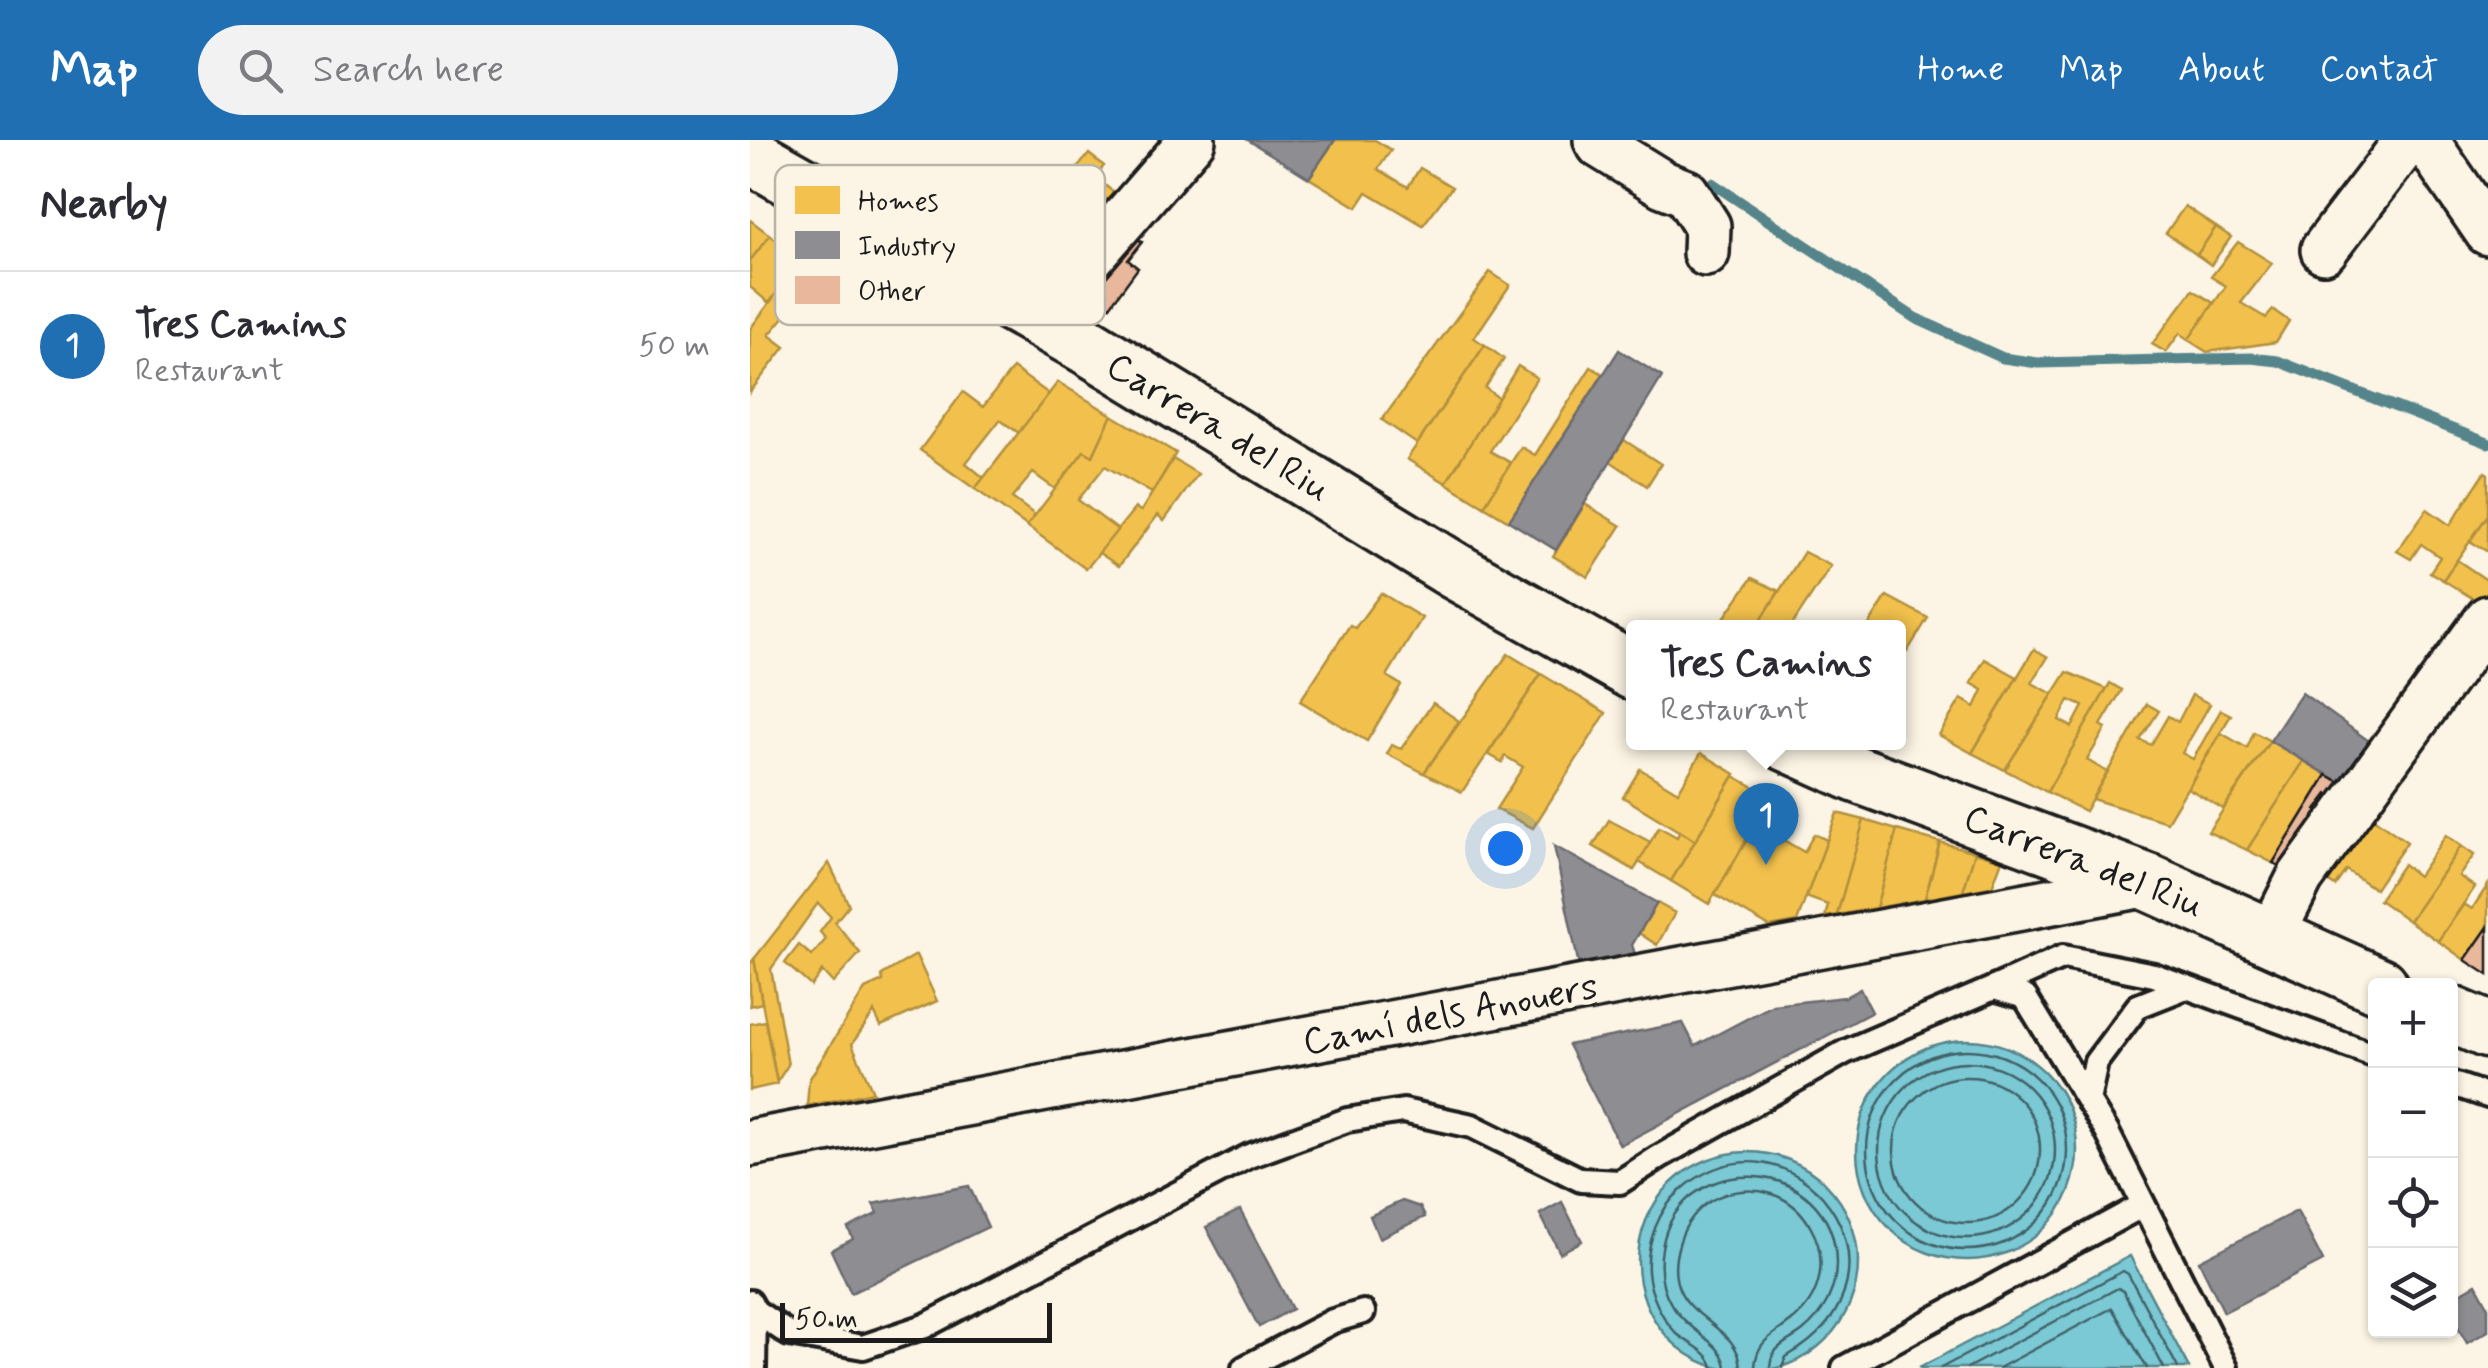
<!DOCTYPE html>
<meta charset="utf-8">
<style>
body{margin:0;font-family:Mynerve,sans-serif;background:#f2f2f3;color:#2b2b33}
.controls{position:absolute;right:30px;bottom:30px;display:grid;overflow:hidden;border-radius:10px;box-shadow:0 2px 8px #0004}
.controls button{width:90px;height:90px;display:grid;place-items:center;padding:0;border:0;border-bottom:2px solid #e1e1e2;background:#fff;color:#2b2b33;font:50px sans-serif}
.scale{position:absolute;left:30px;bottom:25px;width:272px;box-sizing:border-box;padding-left:10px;border:5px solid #1c1c1c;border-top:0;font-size:28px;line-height:35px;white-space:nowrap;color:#1c1c1c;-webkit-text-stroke:8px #fcf5e5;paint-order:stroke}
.you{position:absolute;left:755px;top:708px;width:35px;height:35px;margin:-25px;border:8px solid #fff;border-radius:50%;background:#1a73e8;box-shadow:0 0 0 15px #1a73e833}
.badge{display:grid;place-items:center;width:65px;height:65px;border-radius:50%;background:#1f6fb2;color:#fff;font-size:32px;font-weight:700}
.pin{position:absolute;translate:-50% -82px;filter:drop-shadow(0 2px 5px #0008)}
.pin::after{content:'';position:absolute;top:52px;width:35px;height:30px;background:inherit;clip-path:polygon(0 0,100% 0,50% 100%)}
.popup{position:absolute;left:876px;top:480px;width:280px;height:130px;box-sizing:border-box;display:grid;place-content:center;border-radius:10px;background:#fff;filter:drop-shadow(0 2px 8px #0005);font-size:32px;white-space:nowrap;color:#7c7c81}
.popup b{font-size:38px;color:#2b2b33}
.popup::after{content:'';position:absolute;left:50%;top:100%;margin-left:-20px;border:20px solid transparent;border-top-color:#fff}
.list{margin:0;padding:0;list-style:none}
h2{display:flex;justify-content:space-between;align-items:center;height:130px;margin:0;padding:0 40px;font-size:42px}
h2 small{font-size:32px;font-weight:400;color:#7c7c81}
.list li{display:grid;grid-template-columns:65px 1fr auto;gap:30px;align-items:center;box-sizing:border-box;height:150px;padding:0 40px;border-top:2px solid #e1e1e2}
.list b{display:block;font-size:38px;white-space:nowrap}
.list p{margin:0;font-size:32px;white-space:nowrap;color:#7c7c81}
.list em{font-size:32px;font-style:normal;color:#7c7c81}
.icon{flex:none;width:55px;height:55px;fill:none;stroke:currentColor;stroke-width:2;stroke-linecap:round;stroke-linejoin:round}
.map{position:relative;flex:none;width:1738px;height:1228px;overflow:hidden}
header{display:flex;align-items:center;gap:60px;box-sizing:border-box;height:140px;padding:0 50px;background:#1f6fb2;color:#fff}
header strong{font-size:48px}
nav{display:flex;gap:55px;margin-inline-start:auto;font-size:35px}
.search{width:700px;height:90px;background:#f2f2f3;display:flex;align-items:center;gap:25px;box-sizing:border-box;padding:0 35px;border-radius:55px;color:#7c7c81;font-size:38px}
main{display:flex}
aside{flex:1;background:#fff}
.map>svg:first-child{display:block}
.water{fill:#7ac9d5;stroke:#54848b;stroke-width:2.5}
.homes{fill:#f2c14e;stroke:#b2903f;stroke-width:2.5;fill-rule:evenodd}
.industry{fill:#8d8d92;stroke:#6b6b6f;stroke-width:2.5}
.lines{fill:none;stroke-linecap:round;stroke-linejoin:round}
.shore{stroke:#426166;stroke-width:2.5}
.stream{stroke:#54848b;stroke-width:11}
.building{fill:#e9b79b;stroke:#1c1c1c;stroke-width:2.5}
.service-casing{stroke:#1c1c1c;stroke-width:30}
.minor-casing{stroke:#1c1c1c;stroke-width:52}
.tertiary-casing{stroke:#1c1c1c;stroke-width:62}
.service{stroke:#fcf5e5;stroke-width:22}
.minor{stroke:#fcf5e5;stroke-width:45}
.tertiary{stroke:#fcf5e5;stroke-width:55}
.labels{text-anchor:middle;stroke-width:10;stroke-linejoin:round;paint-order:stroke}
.street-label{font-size:38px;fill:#1c1c1c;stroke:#fcf5e5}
.key{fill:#fcf5e5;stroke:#b9b4a9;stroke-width:2.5}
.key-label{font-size:28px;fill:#1c1c1c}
</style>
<header>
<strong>Map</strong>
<div class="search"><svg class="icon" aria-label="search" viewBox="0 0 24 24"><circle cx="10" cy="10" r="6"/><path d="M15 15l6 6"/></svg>Search here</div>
<nav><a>Home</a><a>Map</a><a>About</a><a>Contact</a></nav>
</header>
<main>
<aside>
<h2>Nearby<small></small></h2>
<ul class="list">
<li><span class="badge">1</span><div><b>Tres Camins</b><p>Restaurant</p></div><em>50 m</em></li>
</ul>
</aside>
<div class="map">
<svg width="1738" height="1228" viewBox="0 0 1738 1228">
<rect width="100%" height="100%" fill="#fcf5e5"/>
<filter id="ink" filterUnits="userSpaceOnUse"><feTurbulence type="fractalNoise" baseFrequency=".01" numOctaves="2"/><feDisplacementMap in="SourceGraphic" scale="20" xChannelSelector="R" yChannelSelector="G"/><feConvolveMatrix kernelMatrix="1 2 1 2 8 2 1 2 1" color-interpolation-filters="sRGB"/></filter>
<g filter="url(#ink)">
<g class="water">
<circle cx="1217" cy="1010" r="110"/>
<circle cx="998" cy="1122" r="110"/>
<polygon points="1380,1116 1439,1228 1169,1228"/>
</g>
<g class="homes">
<polygon points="585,0 625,0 641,10 628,29 658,47 670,28 702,47 673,85 617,52 607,67 559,38"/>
<polygon points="339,14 354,26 330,55 342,63 356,46 375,62 330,119 284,79"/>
<polygon points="1435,66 1466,87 1447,115 1416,93"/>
<polygon points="0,80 20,95 0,121"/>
<polygon points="1466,87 1481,97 1461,125 1447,115"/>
<polygon points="20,95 52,119 19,163 0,147 0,121"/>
<polygon points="65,102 99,127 67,168 52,156 19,195 35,207 0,252 0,189"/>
<polygon points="1488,102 1522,123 1491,163 1516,178 1523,170 1539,181 1526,202 1457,212 1438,200 1476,146 1461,137"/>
<polygon points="740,132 760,145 724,198 735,205 667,304 632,280"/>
<polygon points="1443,150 1464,163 1438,200 1430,193 1416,212 1402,204"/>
<polygon points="735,205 754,219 735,248 749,258 696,343 657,319"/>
<polygon points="768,226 787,238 740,311 761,323 734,366 696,343"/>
<polygon points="841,227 853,234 759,381 734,366 771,307 785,315"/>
<polygon points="263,228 299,254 269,293 250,280 216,323 234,338 225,349 170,310 213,252 233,267"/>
<polygon points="308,242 362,275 343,316 334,311 305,349 283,333 262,358 285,375 277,386 225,349"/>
<polygon points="362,275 426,313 402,353 355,326 328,360 368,390 336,429 277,386 334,311 343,316"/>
<polygon points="874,300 911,324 897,346 860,321"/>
<polygon points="423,319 448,334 414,381 408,375 369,426 349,413 385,368 391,371"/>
<polygon points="1735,332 1738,334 1738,375 1693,440 1680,432 1690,417 1671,404 1661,419 1647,411 1677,369 1700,385"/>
<polygon points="835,364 871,386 838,437 803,416"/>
<polygon points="1738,375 1738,412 1720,401"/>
<polygon points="1054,412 1081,426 1040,488 1006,488"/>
<polygon points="1707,420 1738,441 1738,455 1732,464 1693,440"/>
<polygon points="1002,438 1029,451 1006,488 967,488"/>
<polygon points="631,453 672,478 637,536 651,545 617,601 550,561 600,485 605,488"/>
<polygon points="1137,456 1178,478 1157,512 1148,508 1148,488 1117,488"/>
<polygon points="1284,509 1298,517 1282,543 1303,554 1255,630 1222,613"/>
<polygon points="758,514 791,534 712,652 674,633"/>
<polygon points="1235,519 1267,537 1222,613 1189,595 1211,559 1225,567 1233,550 1221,543"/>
<path d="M1317,532L1357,549L1297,652L1255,630ZM1319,560L1333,566L1322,587L1309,580Z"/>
<polygon points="791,534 856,573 783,688 746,669 773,627 755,616 752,622 738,614"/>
<polygon points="1360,543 1372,550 1351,585 1356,588 1337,620 1357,632 1335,671 1297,652"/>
<polygon points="1442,555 1460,564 1432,613 1443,619 1471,570 1481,575 1417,682 1342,659 1397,564 1409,571 1390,600 1401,605 1418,576 1428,582"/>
<polygon points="683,563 709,581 674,633 637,614 642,605 651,609"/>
<polygon points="1504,592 1520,601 1473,669 1438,648 1471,593 1497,608"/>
<polygon points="1520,601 1554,621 1497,710 1458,692"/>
<polygon points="951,613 985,634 945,701 873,657 890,629 928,652"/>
<polygon points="1554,621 1577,635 1523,723 1497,710"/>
<polygon points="984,636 1022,657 959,764 921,741"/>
<polygon points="1606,666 1657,702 1625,749 1596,730 1585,746 1567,734"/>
<polygon points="1087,673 1114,680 1087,775 1075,777 1078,765 1056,757"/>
<polygon points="859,680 902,703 884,730 843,706"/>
<polygon points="1114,680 1147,690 1126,768 1087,775"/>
<polygon points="1006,684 1054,712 1064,694 1077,700 1047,782 1020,787 965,755"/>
<polygon points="909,687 927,697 930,691 945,701 921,741 889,722"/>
<polygon points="1147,690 1190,702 1175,759 1126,768"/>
<polygon points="1696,695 1711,706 1659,781 1629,760 1653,724 1668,736"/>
<polygon points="1190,702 1225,712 1213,752 1175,759"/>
<polygon points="1711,706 1724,715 1709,736 1725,747 1688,801 1659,781"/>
<polygon points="1225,712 1252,720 1242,747 1213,752"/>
<polygon points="79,723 99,765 85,782 110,813 83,843 72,831 61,846 35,823 49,805 62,816 76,799 70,792 81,777 68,763 21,829 38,925 27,942 4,819"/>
<polygon points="1738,745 1738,787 1715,820 1688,801 1714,764 1722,769"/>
<polygon points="907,763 925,773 907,805 889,793"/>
<polygon points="166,815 187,861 131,886 124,872 102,904 123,952 57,966 59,940 115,849 133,841 132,835"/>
<polygon points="4,819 12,863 0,866 0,824"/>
<polygon points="15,881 27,944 0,950 0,884"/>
</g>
<g class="industry">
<polygon points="498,0 585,0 559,38"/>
<polygon points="869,210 912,237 806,410 759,381"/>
<polygon points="1552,553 1626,606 1599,647 1520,601"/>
<polygon points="804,706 907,763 882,805 885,814 829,826"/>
<polygon points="1110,849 1122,872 870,1005 818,905 933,883 945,906 1023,865 1095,857"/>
<polygon points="219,1046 238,1087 101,1153 81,1110 103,1099 98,1088 128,1073 123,1064"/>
<polygon points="652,1061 670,1067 675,1077 629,1098 620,1076"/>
<polygon points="812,1062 832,1101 810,1113 790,1074"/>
<polygon points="490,1070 542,1169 509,1187 456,1087"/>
<polygon points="1547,1071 1573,1121 1474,1172 1449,1121"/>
<polygon points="1726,1144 1738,1166 1738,1191 1717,1203 1700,1174 1700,1159"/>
</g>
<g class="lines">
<g class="shore">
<circle cx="1217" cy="1010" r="100"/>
<circle cx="1217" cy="1010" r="88"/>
<circle cx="1217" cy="1010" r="73"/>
<path d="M963,1228C961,1211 938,1204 926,1193C911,1177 900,1154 898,1132C896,1102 909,1069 931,1050C1041,953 1182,1134 1036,1217L1032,1228"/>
<path d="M976,1228C974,1192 905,1189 911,1116C921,1006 1086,1012 1086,1124C1086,1150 1073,1175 1053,1191C1038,1203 1021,1205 1020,1228"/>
<path d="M991,1228C989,1176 904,1180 930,1101C935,1084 947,1069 962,1060C980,1050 1002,1048 1022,1054C1039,1060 1053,1072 1061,1088C1078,1118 1072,1155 1045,1178C1026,1195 1006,1198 1005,1228"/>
<polyline points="1191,1228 1373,1131 1378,1134 1428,1228"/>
<polyline points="1217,1228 1368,1148 1373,1151 1414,1228"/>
<polyline points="1249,1228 1362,1168 1397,1228"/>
</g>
<polyline class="stream" points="962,43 1165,178 1253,218 1288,223 1501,218 1528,221 1738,303"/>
</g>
<g class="building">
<polygon points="375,89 392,102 378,120 388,128 360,166 333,148"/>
<polygon points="1577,635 1599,647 1589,660 1578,654 1566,670 1577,677 1538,730 1523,723"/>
<polygon points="1738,787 1738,835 1715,820"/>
</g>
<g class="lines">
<defs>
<g id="service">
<polyline points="1244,848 1313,817 1404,835 1626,916"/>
<polyline points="1700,943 1738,956"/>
<polyline points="1338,961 1346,922 1388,866 1436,847"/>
<polyline points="0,1162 5,1171 39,1194 113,1207 175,1186 499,1016 597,980 653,971 722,986 831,1040 870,1042 909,1017 1095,912 1244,848 1275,857 1357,992 1476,1228"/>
<polyline points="4,1228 5,1171"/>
<polyline points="494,1228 583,1181 613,1172"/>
<polyline points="1094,1228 1393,1065"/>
</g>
<g id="minor">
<polyline points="847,0 850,5 913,44 936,53 957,86 956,113"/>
<polyline points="1675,0 1738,92"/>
<polyline points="1574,110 1658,0"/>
<polyline points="288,178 442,0"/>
<polyline points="1525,797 1526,786 1550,738 1738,479"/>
<polyline points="0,1003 1400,743"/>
</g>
<g id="tertiary">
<polyline points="0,15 339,207 705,431 884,532"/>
<polyline points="1035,602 1106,634 1400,743 1630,846"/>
<polyline points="1700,874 1738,890"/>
</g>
</defs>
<use href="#service" class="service-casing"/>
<use href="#minor" class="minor-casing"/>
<use href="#tertiary" class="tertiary-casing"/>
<use href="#service" class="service"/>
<use href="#minor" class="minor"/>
<use href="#tertiary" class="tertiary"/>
</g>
</g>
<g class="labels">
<g class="street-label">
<text transform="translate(469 286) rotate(31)" y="13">Carrera del Riu</text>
<text transform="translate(1334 720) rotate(21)" y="13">Carrera del Riu</text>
<text transform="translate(700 873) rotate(-11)" y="13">Camí dels Anouers</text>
</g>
</g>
<rect x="25" y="25" width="330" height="160" rx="15" class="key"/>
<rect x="45" y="46" width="45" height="28" fill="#f2c14e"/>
<rect x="45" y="91" width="45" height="28" fill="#8d8d92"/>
<rect x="45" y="136" width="45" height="28" fill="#e9b79b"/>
<g class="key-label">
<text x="108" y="70">Homes</text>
<text x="108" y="115">Industry</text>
<text x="108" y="160">Other</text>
</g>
</svg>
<div class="controls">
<button>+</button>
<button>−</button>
<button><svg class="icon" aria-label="locate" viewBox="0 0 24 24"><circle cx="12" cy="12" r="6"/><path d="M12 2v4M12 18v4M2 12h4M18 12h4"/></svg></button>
<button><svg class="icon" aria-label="layers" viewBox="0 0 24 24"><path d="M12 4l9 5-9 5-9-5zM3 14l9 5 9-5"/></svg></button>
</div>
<div class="scale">50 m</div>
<div class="you"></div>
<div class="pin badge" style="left:1016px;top:725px">1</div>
<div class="popup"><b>Tres Camins</b>Restaurant</div>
</div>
</main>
